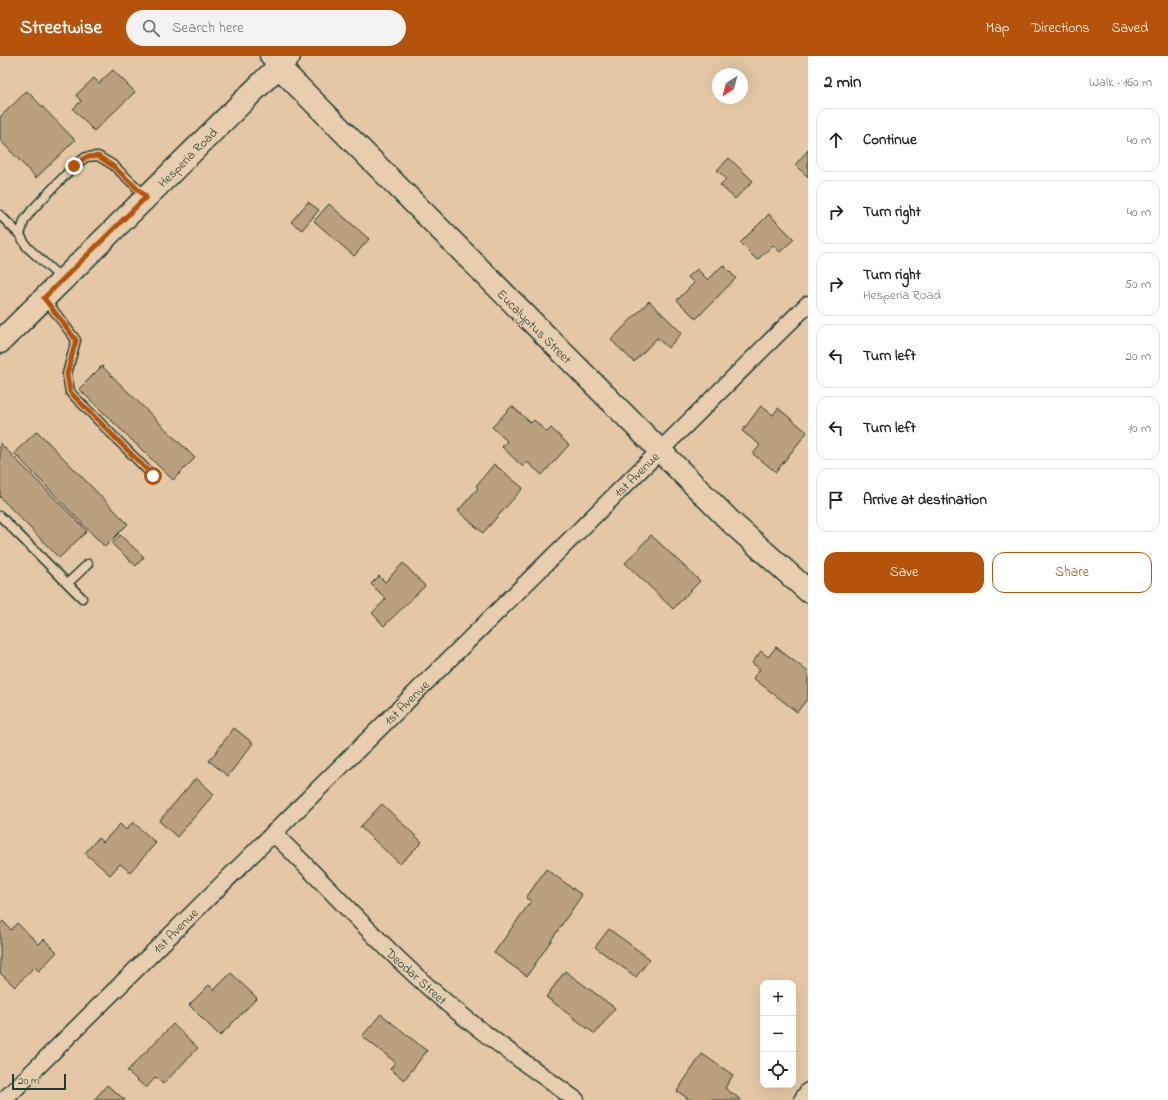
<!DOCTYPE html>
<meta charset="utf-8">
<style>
body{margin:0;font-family:"Indie Flower",sans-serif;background:#f2f2f2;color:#222}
.controls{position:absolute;right:12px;bottom:12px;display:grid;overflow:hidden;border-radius:8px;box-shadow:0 4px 16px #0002}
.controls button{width:36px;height:36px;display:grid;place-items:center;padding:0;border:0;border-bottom:1px solid #e0e0e0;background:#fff;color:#222;font:20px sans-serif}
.compass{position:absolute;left:712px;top:12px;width:36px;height:36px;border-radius:50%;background:#fff;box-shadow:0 4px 16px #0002;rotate:216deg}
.scale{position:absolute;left:12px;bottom:10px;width:54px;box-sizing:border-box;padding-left:4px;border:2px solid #1f3d34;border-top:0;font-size:11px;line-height:14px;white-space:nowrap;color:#1f3d34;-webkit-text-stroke:3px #e6ceae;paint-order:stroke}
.stop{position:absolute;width:12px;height:12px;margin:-9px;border:3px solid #b45309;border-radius:50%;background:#fff}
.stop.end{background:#b45309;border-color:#fff;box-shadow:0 1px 4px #0008}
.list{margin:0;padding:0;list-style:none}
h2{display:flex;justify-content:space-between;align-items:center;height:52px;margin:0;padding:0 16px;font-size:17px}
h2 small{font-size:13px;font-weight:400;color:#767676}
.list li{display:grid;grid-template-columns:26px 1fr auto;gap:12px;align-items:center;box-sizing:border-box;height:64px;margin:0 8px 8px;padding:0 8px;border:1px solid #e0e0e0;border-radius:12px}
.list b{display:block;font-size:15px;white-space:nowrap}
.list p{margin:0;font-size:13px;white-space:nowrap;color:#767676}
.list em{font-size:13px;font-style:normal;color:#767676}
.actions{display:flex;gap:8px;padding:12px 16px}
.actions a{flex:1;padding:9px 0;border:1px solid #b45309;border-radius:12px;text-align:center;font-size:14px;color:#b45309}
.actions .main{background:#b45309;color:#fff}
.icon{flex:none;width:22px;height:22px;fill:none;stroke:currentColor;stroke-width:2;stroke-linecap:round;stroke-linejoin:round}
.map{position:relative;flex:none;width:808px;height:1044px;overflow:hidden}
header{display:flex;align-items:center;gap:24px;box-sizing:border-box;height:56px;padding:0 20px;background:#b45309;color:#fff}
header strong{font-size:19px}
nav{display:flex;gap:22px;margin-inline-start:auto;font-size:14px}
.search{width:280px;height:36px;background:#f2f2f2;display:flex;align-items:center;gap:10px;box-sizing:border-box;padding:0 14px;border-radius:22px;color:#767676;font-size:15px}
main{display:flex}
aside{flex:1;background:#fff}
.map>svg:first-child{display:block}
.building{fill:#b9a07e;stroke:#1f3d34}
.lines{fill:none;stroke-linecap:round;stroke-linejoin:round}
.lane-casing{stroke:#1f3d34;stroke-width:11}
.street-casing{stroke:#1f3d34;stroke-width:19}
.secondary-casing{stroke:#1f3d34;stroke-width:25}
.lane{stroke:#e6ceae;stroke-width:8}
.street{stroke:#e6ceae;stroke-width:16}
.secondary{stroke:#e6ceae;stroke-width:22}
.route{stroke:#b45309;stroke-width:5}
.labels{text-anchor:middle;stroke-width:3;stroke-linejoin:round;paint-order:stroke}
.street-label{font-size:13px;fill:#1f3d34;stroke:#e6ceae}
</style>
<header>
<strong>Streetwise</strong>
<div class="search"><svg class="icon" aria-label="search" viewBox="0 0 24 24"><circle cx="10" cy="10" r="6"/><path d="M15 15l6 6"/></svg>Search here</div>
<nav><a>Map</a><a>Directions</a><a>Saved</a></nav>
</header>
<main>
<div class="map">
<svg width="808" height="1044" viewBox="0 0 808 1044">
<rect width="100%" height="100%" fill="#e4c8a5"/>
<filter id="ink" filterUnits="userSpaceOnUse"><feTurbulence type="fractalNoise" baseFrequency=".025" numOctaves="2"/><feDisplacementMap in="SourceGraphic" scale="8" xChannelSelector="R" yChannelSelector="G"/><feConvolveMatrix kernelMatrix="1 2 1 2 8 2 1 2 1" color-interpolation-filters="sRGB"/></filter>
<g filter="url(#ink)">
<g class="building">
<polygon points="113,14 135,36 94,75 73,53 81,45 76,39 94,22 99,27"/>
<polygon points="27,35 75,84 36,122 0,84 0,61"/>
<polygon points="808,94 808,121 795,109"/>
<polygon points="729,102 753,125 735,143 720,129 726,123 717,114"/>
<polygon points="308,146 319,154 302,174 291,166"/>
<polygon points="329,148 369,183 354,200 314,165"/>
<polygon points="769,158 794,183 780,196 773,189 757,204 740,187"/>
<polygon points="723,209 736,222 696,263 677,244 694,227 688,221 697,213 708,224"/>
<polygon points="649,245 682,277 668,292 657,282 634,306 611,284"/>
<polygon points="102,310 195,402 173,424 79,333"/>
<polygon points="512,350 531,367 534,364 547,376 551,372 569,389 542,419 527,406 523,411 502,391 507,385 492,371"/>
<polygon points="761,350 773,359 778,352 807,376 776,416 753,398 760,389 742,375"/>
<polygon points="37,375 128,468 105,491 14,397"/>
<polygon points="0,387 87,475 59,502 0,441"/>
<polygon points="494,408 523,432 483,477 458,455 478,432 476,430"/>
<polygon points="120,479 144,501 136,510 112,488"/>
<polygon points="651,479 700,525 673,553 625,507"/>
<polygon points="403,507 425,530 384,570 372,557 386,543 371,528 379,520 385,526"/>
<polygon points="776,591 808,616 808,642 797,656 753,622 760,613 752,607 761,595 768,601"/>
<polygon points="234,672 253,687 228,720 209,705"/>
<polygon points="196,722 214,738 177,781 159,765"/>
<polygon points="382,748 422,786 400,808 360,771"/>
<polygon points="133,766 156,787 130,816 120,808 110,819 85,797 98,782 103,786 120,768 126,774"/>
<polygon points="546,813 582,839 527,920 494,897 531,845 526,842"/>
<polygon points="3,865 11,874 17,867 39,888 44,883 57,896 39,915 34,911 15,931 0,917 0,868"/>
<polygon points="609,873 650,903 636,921 595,891"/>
<polygon points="565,915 615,952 595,978 546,941"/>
<polygon points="231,917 257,942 220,980 189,949 209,929 214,934"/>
<polygon points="381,958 427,995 404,1024 390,1013 395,1006 362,980"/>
<polygon points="173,968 198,992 163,1028 156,1021 146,1032 127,1015"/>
<polygon points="702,998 733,1019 725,1032 741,1044 690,1044 677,1035"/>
<polygon points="107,1029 125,1044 94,1044"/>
</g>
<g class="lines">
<defs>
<g id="lane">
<polyline points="0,159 20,179"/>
<polyline points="62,223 27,191 20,179 24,165 32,154 74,110 86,101 98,100 113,109 146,140"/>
<polyline points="45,243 76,284 67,318 70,336 153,420"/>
<polyline points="0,460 82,542"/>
<polyline points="68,527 88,508"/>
</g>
<g id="street">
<polyline points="268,0 278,10"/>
<path d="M273,777C321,823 365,873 414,918C464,965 521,1004 576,1044"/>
<polyline points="4,1044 808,248"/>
<polyline points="802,1044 808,1035"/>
</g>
<g id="secondary">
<polyline points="278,10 732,467 808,535"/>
<polyline points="0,286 289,0"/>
</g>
</defs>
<use href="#lane" class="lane-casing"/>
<use href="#street" class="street-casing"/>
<use href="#secondary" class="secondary-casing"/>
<use href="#lane" class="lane"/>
<use href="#street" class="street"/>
<use href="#secondary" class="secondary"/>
</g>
</g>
<g class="lines" filter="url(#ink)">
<polyline class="route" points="74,110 86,101 98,100 113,110 146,141 44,242 76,284 67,318 70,336 153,420"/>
</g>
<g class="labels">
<g class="street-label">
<text transform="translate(187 101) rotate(-45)" y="5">Hesperia Road</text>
<text transform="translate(535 270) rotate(45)" y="5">Eucalyptus Street</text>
<text transform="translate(636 418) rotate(-45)" y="5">1st Avenue</text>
<text transform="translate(406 646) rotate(-45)" y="5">1st Avenue</text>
<text transform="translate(175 874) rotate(-45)" y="5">1st Avenue</text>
<text transform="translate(417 920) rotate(42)" y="5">Deodar Street</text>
</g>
</g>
</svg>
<div class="controls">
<button>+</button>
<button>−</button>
<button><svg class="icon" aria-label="locate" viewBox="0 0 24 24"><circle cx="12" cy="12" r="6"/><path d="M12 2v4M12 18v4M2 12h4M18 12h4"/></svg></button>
</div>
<svg class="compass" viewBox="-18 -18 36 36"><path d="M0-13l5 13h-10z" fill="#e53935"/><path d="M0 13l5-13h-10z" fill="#767676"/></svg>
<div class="scale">20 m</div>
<div class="stop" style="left:153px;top:420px"></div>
<div class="stop end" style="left:74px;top:110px"></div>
</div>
<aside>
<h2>2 min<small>Walk · 160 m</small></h2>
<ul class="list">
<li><svg class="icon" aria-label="ahead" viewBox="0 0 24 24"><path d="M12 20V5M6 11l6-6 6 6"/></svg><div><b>Continue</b></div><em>40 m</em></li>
<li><svg class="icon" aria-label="right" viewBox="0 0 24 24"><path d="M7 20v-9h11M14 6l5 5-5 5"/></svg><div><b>Turn right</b></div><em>40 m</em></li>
<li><svg class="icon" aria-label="right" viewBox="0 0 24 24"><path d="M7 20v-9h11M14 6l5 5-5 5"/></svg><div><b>Turn right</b><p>Hesperia Road</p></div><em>50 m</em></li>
<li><svg class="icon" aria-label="left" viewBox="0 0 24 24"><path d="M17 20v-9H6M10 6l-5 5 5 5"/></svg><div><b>Turn left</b></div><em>20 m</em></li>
<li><svg class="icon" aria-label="left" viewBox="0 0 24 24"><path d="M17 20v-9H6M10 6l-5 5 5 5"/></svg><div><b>Turn left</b></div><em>10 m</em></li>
<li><svg class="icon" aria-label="arrive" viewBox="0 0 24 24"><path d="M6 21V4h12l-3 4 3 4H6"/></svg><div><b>Arrive at destination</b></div></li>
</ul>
<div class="actions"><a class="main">Save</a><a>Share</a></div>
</aside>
</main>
